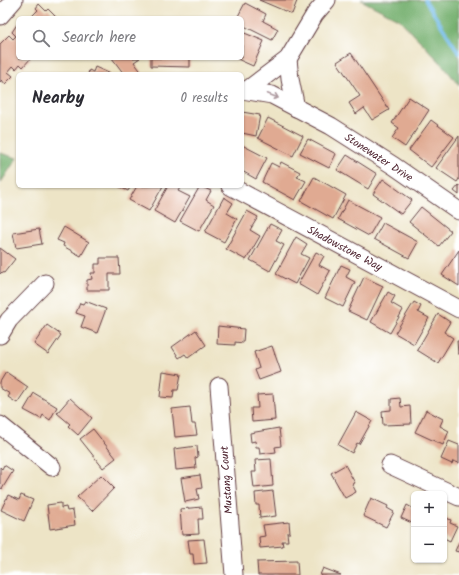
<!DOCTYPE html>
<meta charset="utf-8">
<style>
body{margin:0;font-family:Kalam,sans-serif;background:#f7f7f7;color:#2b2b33}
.controls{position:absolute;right:12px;bottom:12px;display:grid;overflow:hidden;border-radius:6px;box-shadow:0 1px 3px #0004}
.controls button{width:36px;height:36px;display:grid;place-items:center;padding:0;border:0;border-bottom:1px solid #e1e1e2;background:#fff;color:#2b2b33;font:20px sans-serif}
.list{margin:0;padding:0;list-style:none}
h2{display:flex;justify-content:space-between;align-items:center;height:52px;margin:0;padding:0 16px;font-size:17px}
h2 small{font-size:13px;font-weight:400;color:#7c7c81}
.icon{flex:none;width:22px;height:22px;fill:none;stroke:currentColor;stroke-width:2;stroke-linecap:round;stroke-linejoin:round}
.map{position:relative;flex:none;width:459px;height:575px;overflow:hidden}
.search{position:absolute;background:#fff;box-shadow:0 1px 3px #0004;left:16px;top:16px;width:228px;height:44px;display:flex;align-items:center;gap:10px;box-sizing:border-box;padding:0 14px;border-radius:6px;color:#7c7c81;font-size:15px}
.panel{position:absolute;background:#fff;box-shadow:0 1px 3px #0004;left:16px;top:72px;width:228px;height:116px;border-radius:6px}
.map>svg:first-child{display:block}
.forest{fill:#76b070;stroke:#60684e}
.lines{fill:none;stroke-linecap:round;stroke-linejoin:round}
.stream{stroke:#72bceb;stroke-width:3.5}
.building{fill:#e0aa92}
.minor-casing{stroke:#623d42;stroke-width:19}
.minor{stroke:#fff;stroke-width:17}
.oneway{stroke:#ae9aa0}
.labels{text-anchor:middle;stroke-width:4;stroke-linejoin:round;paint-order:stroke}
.street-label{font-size:11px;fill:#4a1f2b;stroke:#fff}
</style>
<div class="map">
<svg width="459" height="575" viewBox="0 0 459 575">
<rect width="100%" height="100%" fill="#fff"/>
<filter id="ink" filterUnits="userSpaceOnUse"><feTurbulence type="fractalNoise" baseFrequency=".025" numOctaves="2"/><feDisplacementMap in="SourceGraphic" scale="8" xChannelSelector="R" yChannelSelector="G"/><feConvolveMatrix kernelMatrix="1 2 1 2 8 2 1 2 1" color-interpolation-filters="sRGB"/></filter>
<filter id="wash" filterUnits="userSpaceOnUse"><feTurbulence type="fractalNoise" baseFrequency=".012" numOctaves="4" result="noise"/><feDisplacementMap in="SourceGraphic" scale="16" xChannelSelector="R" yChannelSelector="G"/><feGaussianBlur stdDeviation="0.9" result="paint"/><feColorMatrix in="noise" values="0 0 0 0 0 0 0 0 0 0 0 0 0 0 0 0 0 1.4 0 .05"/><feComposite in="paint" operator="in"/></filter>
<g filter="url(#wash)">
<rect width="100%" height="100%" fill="#ede4c6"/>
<g class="forest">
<polygon points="361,0 459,0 459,85 441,63 400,20"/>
<polygon points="0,153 17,158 0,184"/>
</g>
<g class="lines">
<polyline class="stream" points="425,0 459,53"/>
</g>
<g id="blocks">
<g class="building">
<polygon points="259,0 294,0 297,1 292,14"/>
<polygon points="245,3 266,14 263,21 278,29 272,40 242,25 242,18 237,18"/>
<polygon points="39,4 46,11 48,9 56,17 30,18 38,10 36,8"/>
<polygon points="18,23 18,58 31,58 23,67 20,64 16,69 13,66 8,72 13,76 5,84 2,80 0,82 0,44 9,35 13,39 16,36 12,32"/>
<polygon points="242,32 264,41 253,66 235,58 242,58"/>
<polygon points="351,53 389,110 372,120 364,108 356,114 349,103 360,96 337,62"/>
<polygon points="112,58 140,58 134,62 142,73 124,74"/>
<polygon points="151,58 190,58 190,67 151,66"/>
<polygon points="95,67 111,74 88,74 89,70 93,72"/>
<polygon points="409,97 429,110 405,147 392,138 399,128 392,123"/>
<polygon points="242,112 260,115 256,136 242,133"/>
<polygon points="268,118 303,136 293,156 258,138"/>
<polygon points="431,120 454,137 431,167 409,150"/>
<polygon points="459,136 459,179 457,182 436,168"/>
<polygon points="308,139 336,154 329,168 300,153"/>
<polygon points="242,145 267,158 256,179 242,171"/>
<polygon points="347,155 377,174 368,189 337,170"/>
<polygon points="281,162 300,172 297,177 306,181 295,200 262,182 271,163 279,167"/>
<polygon points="314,177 346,195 333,219 301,201"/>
<polygon points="383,179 412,200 401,214 373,194"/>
<polygon points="459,185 459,195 454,191"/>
<polygon points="118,186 131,186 128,191"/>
<polygon points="137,186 163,186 149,211 129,200"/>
<polygon points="168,186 181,186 178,191 190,197 175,223 154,211"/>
<polygon points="200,186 211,191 206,200 214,205 199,231 180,221"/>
<polygon points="224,197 233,203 227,213 237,219 224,242 205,232"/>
<polygon points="348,200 380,217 369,236 338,219"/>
<polygon points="421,207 451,231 439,246 409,222"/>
<polygon points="247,211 258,217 250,230 260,236 246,260 226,249"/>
<polygon points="383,223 418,242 409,258 374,239"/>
<polygon points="270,224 282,230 276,241 284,245 270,271 250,260"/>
<polygon points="64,227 89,242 81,256 63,246 64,243 57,240"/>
<polygon points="39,229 42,244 16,248 13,233"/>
<polygon points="296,237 307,244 301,254 309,258 295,284 276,274"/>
<polygon points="0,248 15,259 4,273 2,272 0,274"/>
<polygon points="459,250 459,286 442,275"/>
<polygon points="316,252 324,256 319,265 330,271 317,295 298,284"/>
<polygon points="100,258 119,258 120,274 109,274 109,290 87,290 87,280 92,279 91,273 95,273 95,264 100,264"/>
<polygon points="341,265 350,269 346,277 355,282 343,307 325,298"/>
<polygon points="364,277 383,286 367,320 348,311"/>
<polygon points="388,292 395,296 391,303 403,310 390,333 371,322"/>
<polygon points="85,301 106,309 97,333 81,327 85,316 76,313 80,303 83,304"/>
<polygon points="414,302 421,306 418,312 429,318 414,344 395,333"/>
<polygon points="438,314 450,322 444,332 453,338 438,363 417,350"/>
<polygon points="47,325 61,335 48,354 34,344"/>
<polygon points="218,326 244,329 243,343 235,342 235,345 217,344"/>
<polygon points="196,330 206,345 188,358 185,354 179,358 172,347"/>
<polygon points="457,341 459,341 459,354 458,354"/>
<polygon points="272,346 281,372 259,380 255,370 259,368 254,352"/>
<polygon points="163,371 181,374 178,390 174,390 173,398 160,397"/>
<polygon points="6,372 28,387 17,403 8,397 10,394 0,388 0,382"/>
<polygon points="34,393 57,407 50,420 43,415 41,419 24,410"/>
<polygon points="273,394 275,420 252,422 251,408 258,408 257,395"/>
<polygon points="70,398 92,418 78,435 68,426 70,424 57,413"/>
<polygon points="400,398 401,407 410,406 411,424 383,425 382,411 391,410 391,399"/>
<polygon points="190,407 192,424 195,424 197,435 175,437 172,409"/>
<polygon points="426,410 443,419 440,426 449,431 443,445 415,432"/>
<polygon points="356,412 372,421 359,444 357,443 352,453 338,445"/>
<polygon points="279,428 281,446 275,447 276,452 260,454 259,447 256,447 255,441 251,442 250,433"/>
<polygon points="93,429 116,458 103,468 80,439"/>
<polygon points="449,441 459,445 459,463 453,461 452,464 441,459"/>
<polygon points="197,446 198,457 195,458 196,468 176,470 174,449"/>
<polygon points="271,459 273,486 254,488 252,472 256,472 255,460"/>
<polygon points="4,465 13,471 2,489 0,487 0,467 2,469"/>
<polygon points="345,465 355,483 352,484 356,492 345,498 331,473"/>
<polygon points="101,475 114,488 92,511 77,497"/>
<polygon points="200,475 202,488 197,489 199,499 185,502 181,478"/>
<polygon points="273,491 276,516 260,518 259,505 256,505 255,493"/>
<polygon points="8,495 19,500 21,495 33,500 24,521 1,510"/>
<polygon points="371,498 388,506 387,508 394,512 386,527 363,516"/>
<polygon points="61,503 61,508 66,507 67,511 73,510 75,525 50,529 47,505"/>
<polygon points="407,505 414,509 414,524 401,518"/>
<polygon points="202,507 203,519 198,519 199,534 182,535 180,509"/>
<polygon points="444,517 451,520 450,523 457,526 450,541 444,538"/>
<polygon points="289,522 290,533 287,533 288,541 282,541 283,546 260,548 259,537 265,536 263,525"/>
<polygon points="204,539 207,563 194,564 193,554 190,554 188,540"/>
<polygon points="459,542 459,552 455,551"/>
<polygon points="297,561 298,575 258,575 257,562"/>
<polygon points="323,568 341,575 320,575"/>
</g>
</g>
</g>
<g filter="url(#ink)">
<use href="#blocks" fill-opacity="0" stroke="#623d42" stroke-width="1"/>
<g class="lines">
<defs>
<g id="minor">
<polyline points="0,16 14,0"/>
<polyline points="288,59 290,79 296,108"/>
<polyline points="242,90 272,95 331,126 394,166 459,211"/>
<polyline points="247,90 288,59 315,14 327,0"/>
<polyline points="230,186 459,309"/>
<polyline points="0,335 9,320 45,283"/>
<polyline points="219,386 234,575"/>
<polyline points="0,425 52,467"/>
<polyline points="390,465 459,497"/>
</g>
</defs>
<use href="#minor" class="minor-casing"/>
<use href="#minor" class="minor"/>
</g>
<defs><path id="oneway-shaft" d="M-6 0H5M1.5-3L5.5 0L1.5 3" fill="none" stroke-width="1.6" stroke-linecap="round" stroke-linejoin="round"/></defs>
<use class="oneway" href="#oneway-shaft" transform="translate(273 96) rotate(21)"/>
</g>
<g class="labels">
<g class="street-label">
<text transform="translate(379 157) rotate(33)" y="4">Stonewater Drive</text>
<text transform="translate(345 248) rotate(28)" y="4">Shadowstone Way</text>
<text transform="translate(226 480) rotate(-94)" y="4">Mustang Court</text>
</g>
</g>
</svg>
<div class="controls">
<button>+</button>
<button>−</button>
</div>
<div class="search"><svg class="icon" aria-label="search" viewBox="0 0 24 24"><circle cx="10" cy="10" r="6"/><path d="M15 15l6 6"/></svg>Search here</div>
<section class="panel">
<h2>Nearby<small>0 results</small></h2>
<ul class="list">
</ul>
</section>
</div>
